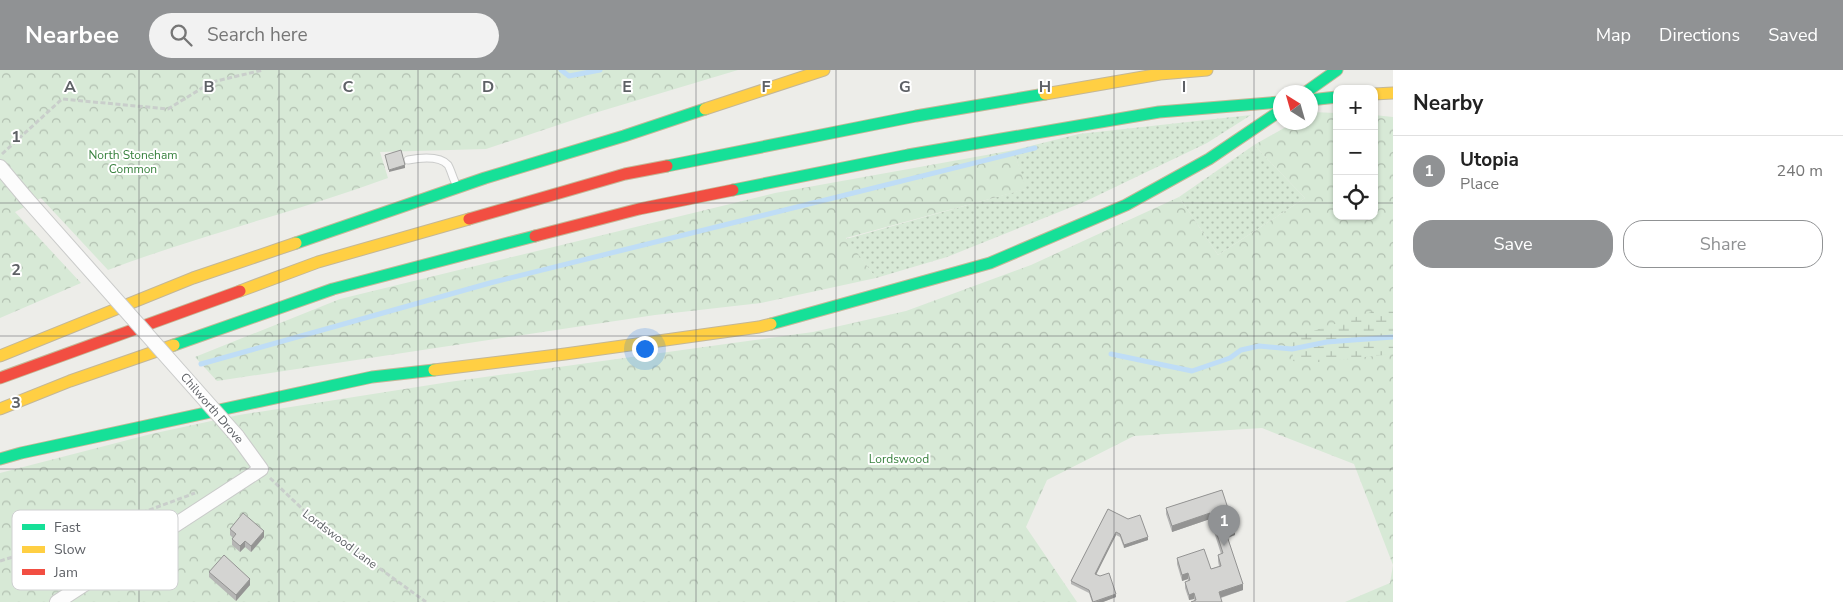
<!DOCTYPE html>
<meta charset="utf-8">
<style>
body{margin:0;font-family:"Nunito Sans",sans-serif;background:#f2f2f2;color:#222}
.controls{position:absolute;right:15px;top:15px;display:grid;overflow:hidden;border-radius:10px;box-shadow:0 1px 4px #0004}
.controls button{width:45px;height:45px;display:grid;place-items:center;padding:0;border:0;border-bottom:1px solid #e0e0e0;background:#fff;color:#222;font:25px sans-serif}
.compass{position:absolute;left:1273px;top:15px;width:45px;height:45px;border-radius:50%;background:#fff;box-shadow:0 1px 4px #0004;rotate:323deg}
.you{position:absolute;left:644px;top:278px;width:18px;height:18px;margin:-12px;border:4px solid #fff;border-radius:50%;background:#1a73e8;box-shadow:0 0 0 8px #1a73e833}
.badge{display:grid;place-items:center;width:32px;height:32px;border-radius:50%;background:#909294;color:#fff;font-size:16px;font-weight:700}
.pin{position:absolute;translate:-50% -41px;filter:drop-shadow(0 1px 2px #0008)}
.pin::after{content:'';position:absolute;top:26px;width:18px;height:15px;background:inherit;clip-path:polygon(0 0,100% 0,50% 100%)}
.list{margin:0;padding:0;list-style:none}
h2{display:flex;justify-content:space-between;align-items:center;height:65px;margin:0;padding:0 20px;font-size:21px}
h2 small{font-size:16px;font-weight:400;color:#767676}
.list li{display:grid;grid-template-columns:32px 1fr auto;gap:15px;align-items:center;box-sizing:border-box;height:70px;padding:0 20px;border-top:1px solid #e0e0e0}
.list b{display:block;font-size:19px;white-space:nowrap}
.list p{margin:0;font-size:16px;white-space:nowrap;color:#767676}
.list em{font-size:16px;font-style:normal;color:#767676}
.actions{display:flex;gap:10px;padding:15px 20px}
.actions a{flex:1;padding:11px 0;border:1px solid #909294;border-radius:20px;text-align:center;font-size:18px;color:#909294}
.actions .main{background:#909294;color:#fff}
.icon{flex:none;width:28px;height:28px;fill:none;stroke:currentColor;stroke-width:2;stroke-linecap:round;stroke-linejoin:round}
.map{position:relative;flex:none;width:1393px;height:532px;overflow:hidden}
header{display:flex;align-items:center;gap:30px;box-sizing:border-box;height:70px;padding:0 25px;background:#909294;color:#fff}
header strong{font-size:24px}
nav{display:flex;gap:28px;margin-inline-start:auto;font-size:18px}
.search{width:350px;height:45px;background:#f2f2f2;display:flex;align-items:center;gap:12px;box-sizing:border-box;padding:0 18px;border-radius:28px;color:#767676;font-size:19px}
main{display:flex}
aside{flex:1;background:#fff}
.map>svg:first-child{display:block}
.grass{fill:url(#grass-dots)}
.forest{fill:url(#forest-crowns)}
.wetland{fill:url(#wetland-marsh)}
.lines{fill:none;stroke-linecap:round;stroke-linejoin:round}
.stream{stroke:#bfddf6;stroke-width:5}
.lane-casing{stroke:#cacbca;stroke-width:9}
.street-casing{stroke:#cacbca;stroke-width:16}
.fast-casing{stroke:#c4b797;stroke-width:13}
.slow-casing{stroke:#c4b797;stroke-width:13}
.jam-casing{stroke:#c4b797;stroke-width:13}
.path{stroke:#c9cecb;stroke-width:3;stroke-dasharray:5 2.5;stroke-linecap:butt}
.lane{stroke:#fcfcfc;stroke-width:7}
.street{stroke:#fcfcfc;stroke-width:14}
.fast{stroke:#16e098;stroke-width:11}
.slow{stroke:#ffcf43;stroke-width:11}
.jam{stroke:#f24e42;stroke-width:11}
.street-bridge-casing{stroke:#cacbca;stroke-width:16;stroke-linecap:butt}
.street-bridge{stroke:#fcfcfc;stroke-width:14}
.wall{fill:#b6b6b5}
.shaded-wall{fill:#949493}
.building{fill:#d4d4d2;stroke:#949493}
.grid{fill:none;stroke:#5e6166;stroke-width:1;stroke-opacity:0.55}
.labels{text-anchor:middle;stroke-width:4;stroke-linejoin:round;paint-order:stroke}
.park-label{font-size:12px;fill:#39823f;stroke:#fff}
.street-label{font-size:12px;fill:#5e6166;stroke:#fff}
.key{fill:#fff;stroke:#cfd0d1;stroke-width:1}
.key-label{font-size:14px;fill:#5e6166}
.grid-label{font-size:16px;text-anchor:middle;font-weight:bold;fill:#5e6166;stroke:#fff;stroke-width:4;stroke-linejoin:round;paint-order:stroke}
</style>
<header>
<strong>Nearbee</strong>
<div class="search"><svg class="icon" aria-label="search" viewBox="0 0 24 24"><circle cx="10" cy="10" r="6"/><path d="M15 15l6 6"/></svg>Search here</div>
<nav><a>Map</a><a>Directions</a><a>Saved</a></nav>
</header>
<main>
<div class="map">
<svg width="1393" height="532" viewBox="0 0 1393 532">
<defs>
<pattern id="grass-dots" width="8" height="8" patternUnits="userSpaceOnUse" patternTransform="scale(1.25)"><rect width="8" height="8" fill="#d7e9d6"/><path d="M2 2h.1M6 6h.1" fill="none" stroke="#b2c0b1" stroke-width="1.8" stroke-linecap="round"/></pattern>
<pattern id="forest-crowns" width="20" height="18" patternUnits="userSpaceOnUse" patternTransform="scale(1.25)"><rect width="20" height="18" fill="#d7e9d6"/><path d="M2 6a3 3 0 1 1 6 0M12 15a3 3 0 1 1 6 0" fill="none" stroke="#b2c0b1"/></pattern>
<pattern id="wetland-marsh" width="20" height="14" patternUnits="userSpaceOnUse" patternTransform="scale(1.25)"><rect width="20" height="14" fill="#d7e9d6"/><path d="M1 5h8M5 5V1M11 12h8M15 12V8" fill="none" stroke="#b2c0b1"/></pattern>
</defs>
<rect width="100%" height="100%" fill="#edede9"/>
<g class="grass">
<polygon points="1251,45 1207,73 1084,132 947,187 876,208 846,169 1025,119 1014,80 1079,64"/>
<polygon points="1254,75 1305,128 1218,185 1179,127"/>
</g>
<g class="forest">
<path d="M0,0H738L588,45L486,79L380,82L388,108C296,142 200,165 108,200L41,128L15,142L81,213L0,248Z"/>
<polygon points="1311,42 1337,43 1337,146 1374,146 1374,45 1393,47 1393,532 1345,532 1390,513 1393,495 1354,394 1262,358 1134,366 1047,410 1026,457 1077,532 0,532 0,403 151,364 239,345 449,312 813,262 906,241 1031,195 1179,127 1218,185 1305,128 1254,75 1293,53 1310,52"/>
<polygon points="1014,80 1026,119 846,168 876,208 761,233 655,245 217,311 195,287 340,229 775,123"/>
</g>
<polygon class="wetland" points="1393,235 1393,284 1309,293 1293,291 1292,270 1301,265"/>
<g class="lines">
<g class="stream">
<polyline points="561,0 569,6 600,0"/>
<polyline points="1111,284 1192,301 1230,288 1241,280 1259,276 1292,279 1327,272 1393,267"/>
<polyline points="201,294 490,213 1035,78"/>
</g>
<defs>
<path id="lane" d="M408,90C419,88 439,85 448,95C451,100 453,109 456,114"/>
<g id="street">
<polyline points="0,97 26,128"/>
<polyline points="57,532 261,399 237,366"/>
</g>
<g id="fast">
<polyline points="1306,22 1337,0"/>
<polyline points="1310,30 1337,27"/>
<polyline points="667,96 916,46 1045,24"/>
<polyline points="733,120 908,85 1159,42 1280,32"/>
<polyline points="296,173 485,108 624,66 705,39"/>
<polyline points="771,254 990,193 1126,135 1209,89 1280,41"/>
<polyline points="174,275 333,219 535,166"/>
<polyline points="0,389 21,383 372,307 434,300"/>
</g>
<g id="slow">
<polyline points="1045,24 1160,4 1207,0"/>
<polyline points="1374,24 1393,23"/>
<polyline points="705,39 824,0"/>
<polyline points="240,221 318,192 469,149"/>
<polyline points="0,286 193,208 296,173"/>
<polyline points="434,300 565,284 759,257 771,254"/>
<polyline points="0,339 70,311 174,275"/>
</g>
<g id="jam">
<polyline points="469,149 625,104 667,96"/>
<polyline points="535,166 639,139 733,120"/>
<polyline points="0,308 240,221"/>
</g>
</defs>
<use href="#lane" class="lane-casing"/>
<use href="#street" class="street-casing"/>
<use href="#fast" class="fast-casing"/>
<use href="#slow" class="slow-casing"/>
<use href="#jam" class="jam-casing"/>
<g class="path">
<polyline points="2,84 62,29 168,39 212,12 263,0"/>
<polyline points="270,408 317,453 426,532"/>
<polyline points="0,491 85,464 195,423"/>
</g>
<use href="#lane" class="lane"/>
<use href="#street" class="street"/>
<use href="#fast" class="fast"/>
<use href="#slow" class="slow"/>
<use href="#jam" class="jam"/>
<defs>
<polyline id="street-bridge" points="26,128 237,366"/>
</defs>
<use href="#street-bridge" class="street-bridge-casing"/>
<use href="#street-bridge" class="street-bridge"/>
</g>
<g class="wall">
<polygon points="1222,420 1235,465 1228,468 1243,520 1221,528 1195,531 1194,529 1189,530 1185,518 1185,512 1188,511 1188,509 1182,511 1177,494 1177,488 1211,499 1219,496 1218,491 1218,485 1221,484 1210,449 1172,462 1166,444 1166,438"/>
<polygon points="1108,439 1148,470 1124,478 1120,467 1116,465 1096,504 1116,527 1103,532 1092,532 1089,523 1071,514 1071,511"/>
<polygon points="230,459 264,467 251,482 245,477 240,482 232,475 232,469 233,468 230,465"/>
<polygon points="209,502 250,515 236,531 209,507"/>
</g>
<g class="shaded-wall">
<polygon points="405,95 405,98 389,102 389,100"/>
<polygon points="1210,443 1210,449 1172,462 1172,456"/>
<polygon points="1235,460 1235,465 1226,468 1226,463"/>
<polygon points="264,461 264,467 251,482 251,476"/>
<polygon points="1116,462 1116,465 1095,507 1095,504"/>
<polygon points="1148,467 1148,470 1124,478 1124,475"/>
<polygon points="245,471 245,477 240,482 240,476"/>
<polygon points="1188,503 1188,509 1182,511 1182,505"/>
<polygon points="250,509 250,515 236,531 236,525"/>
<polygon points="1243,514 1243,520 1219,528 1219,522"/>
<polygon points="1194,523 1194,529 1189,530 1189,525"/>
<polygon points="1116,524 1116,527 1103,532 1095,532"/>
</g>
<g class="building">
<polygon points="401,80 405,95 389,100 385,85"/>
<polygon points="1222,420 1235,460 1226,463 1243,514 1219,522 1222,532 1191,532 1196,530 1194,523 1189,525 1185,512 1190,510 1188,503 1182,505 1177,488 1204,479 1211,499 1221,496 1218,485 1223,483 1210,443 1172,456 1166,438"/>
<polygon points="1108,439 1128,449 1140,445 1148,467 1124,475 1120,464 1116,462 1095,504 1100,506 1109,503 1116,524 1093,532 1089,520 1071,511"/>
<polygon points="243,443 264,461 251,476 245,471 240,476 232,469 236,464 230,459"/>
<polygon points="224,485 250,509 236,525 209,502"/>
</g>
<path class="grid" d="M139,0V532M279,0V532M418,0V532M557,0V532M696,0V532M836,0V532M975,0V532M1114,0V532M1254,0V532M0,133H1337M1374,133H1393M0,266H1393M0,399H1393"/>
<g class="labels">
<g class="park-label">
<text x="133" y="89">North Stoneham<tspan x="133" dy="14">Common</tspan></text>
<text x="899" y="393">Lordswood</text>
</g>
<g class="street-label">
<text transform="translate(212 338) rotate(49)" y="4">Chilworth Drove</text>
<text transform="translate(340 469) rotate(37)" y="4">Lordswood Lane</text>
</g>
</g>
<rect x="12" y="440" width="166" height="80" rx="8" class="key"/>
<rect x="22" y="454" width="23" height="6" fill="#16e098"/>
<rect x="22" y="476" width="23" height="7" fill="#ffcf43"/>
<rect x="22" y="499" width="23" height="6" fill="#f24e42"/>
<g class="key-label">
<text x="54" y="462">Fast</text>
<text x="54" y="484">Slow</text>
<text x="54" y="507">Jam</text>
</g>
<g class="grid-label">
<text x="70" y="22">A</text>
<text x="209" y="22">B</text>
<text x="348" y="22">C</text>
<text x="488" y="22">D</text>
<text x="627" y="22">E</text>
<text x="766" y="22">F</text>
<text x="905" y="22">G</text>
<text x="1045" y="22">H</text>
<text x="1184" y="22">I</text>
<text x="16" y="72">1</text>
<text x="16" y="205">2</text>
<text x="16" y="338">3</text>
</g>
</svg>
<div class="controls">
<button>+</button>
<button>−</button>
<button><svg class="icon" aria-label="locate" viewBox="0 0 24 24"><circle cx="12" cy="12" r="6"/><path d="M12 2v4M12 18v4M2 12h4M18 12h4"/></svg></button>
</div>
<svg class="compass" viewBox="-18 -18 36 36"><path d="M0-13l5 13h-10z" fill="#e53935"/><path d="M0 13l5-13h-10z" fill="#767676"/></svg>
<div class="you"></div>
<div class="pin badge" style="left:1224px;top:476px">1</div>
</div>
<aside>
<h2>Nearby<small></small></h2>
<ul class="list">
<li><span class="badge">1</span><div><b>Utopia</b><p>Place</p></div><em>240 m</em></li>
</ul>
<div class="actions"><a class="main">Save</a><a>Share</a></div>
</aside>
</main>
